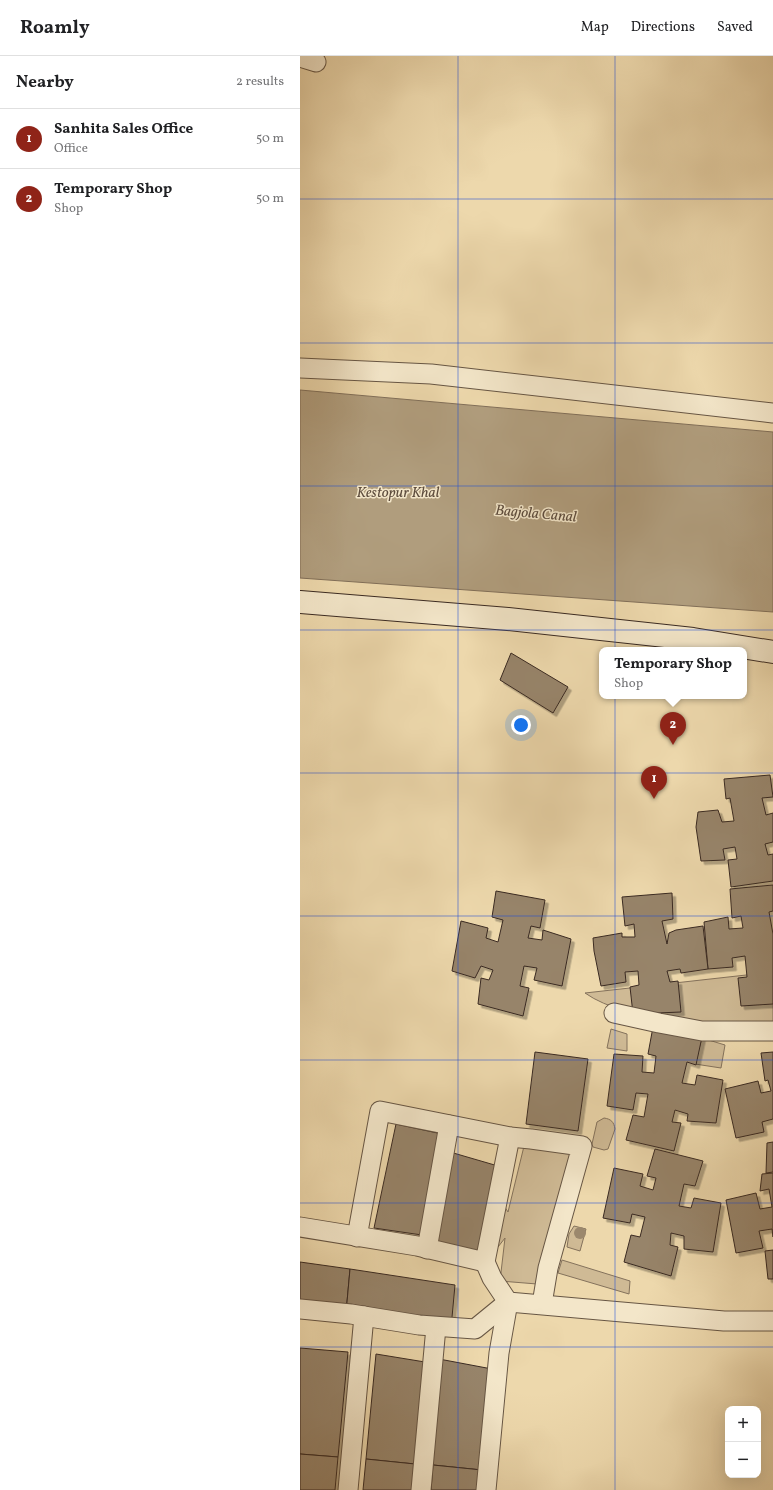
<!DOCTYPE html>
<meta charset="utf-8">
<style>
body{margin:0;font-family:Vollkorn,serif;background:#f6f6f6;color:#202124}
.controls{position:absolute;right:12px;bottom:12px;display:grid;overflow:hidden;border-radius:8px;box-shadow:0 4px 16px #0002}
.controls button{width:36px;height:36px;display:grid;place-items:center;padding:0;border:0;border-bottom:1px solid #e0e0e0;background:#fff;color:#202124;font:20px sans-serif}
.you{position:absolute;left:221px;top:669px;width:14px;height:14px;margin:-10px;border:3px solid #fff;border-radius:50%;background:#1a73e8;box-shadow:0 0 0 6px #1a73e833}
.badge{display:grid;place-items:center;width:26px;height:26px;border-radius:50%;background:#8f2418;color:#fff;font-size:13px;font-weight:700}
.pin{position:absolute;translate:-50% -33px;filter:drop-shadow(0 1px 2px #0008)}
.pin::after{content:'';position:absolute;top:21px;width:14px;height:12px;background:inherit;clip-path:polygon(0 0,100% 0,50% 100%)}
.popup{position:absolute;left:299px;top:591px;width:148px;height:52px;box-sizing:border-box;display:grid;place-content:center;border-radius:8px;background:#fff;filter:drop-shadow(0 1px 3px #0005);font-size:13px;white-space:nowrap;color:#757577}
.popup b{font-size:15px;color:#202124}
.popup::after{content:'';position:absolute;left:50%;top:100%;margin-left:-8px;border:8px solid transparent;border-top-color:#fff}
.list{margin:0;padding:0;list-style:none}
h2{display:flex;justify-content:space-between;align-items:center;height:52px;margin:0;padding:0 16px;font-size:17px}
h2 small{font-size:13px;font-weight:400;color:#757577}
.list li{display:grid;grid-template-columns:26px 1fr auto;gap:12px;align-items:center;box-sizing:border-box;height:60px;padding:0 16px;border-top:1px solid #e0e0e0}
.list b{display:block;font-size:15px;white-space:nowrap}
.list p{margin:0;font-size:13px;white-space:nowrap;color:#757577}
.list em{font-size:13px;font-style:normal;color:#757577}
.map{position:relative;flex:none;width:473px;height:1434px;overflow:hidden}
header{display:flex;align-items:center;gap:24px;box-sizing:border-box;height:56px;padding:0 20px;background:#fff;border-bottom:1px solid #e0e0e0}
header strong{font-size:19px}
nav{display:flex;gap:22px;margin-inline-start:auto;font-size:14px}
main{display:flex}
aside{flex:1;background:#fff}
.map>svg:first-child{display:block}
.green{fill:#cfba95;stroke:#84725c}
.water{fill:#b09d7d;stroke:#816f59}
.building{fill:#97846a;stroke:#3a2a22;filter:url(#shadow)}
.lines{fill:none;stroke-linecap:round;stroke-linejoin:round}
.street-casing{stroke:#675644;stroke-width:21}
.secondary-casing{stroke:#3a2a22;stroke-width:24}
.street{stroke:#f3e6c9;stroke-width:19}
.secondary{stroke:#f3e6c9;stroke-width:22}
.tree{fill:#9b886d}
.grid{fill:none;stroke:#1d4ed8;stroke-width:1;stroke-opacity:0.55}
.labels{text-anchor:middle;stroke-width:3;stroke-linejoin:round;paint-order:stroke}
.water-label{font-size:15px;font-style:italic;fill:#5d4c3d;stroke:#f3e6c9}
</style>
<header>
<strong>Roamly</strong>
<nav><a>Map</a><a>Directions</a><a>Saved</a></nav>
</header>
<main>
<aside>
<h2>Nearby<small>2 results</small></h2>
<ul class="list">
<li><span class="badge">1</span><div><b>Sanhita Sales Office</b><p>Office</p></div><em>50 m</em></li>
<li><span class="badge">2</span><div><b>Temporary Shop</b><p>Shop</p></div><em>50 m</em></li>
</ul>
</aside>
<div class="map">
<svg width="473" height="1434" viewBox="0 0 473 1434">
<defs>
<filter id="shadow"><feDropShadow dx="3.5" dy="3.5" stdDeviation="0" flood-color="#0004"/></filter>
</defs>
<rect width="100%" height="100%" fill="#edd8ac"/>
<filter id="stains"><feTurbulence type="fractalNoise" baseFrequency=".005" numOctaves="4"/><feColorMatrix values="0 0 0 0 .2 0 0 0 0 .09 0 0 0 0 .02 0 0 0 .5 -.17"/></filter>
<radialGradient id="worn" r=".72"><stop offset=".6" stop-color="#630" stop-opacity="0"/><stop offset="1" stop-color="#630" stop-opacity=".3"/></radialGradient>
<g class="green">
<path d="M473,916V968C420,968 329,968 285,937Z"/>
<polygon points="311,973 327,978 327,995 307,992"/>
<polygon points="402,982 425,989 421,1012 395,1008"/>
<path d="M304,1062C311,1063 314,1066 315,1073L308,1093L304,1094L293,1091L292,1088L297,1066Z"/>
<polygon points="225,1086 274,1094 237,1228 200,1225 205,1182 198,1191 203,1148 208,1156"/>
<polygon points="274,1170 286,1173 280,1195 267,1191 269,1178"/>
<polygon points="262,1204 330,1225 329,1238 258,1217"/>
</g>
<polygon class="water" points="0,334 473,376 473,556 0,522"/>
<g class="building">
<polygon points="211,597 268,631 253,657 200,624"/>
<polygon points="470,719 473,741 462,742 466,759 473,757 473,786 465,788 468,799 473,798 473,825 431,831 428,804 437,803 435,791 423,793 425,804 401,805 396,771 398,756 418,754 422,766 434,765 430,742 426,743 424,723"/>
<polygon points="473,829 473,855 469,856 473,878 473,948 441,950 438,922 447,921 445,900 432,902 433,911 408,913 404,866 428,861 429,873 443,872 441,860 432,862 430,833"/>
<polygon points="196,835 245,844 240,872 231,870 228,882 242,884 243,874 271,883 262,930 234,924 237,912 224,910 220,930 229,932 223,960 178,948 181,922 189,924 193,914 181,910 175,922 152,915 161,865 188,872 186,882 198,886 203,864 192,861"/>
<polygon points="372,837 373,863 362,865 367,888 369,877 376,874 403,870 408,913 381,917 380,913 367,915 370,926 378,925 381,956 333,958 330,931 339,929 338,915 325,916 326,926 301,930 294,895 293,882 322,877 322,881 335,881 334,868 325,870 322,841"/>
<polygon points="353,971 402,981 396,1009 387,1006 382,1027 395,1029 397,1019 423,1024 416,1067 387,1065 388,1058 375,1054 372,1066 381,1067 374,1095 326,1084 333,1059 344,1061 348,1038 336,1037 333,1054 307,1050 314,998 343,1000 342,1016 354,1017 356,1000 348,998"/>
<polygon points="235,996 288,1003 278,1075 226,1068"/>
<polygon points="473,996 473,1063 462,1066 464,1076 436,1082 425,1033 458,1025 461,1037 471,1035 468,1024 465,1025 461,997"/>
<polygon points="96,1068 142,1078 122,1179 74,1172"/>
<polygon points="473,1086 473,1116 466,1117 467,1087"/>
<polygon points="355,1093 403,1105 395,1130 384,1128 379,1150 391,1152 394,1142 421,1147 413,1196 384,1193 384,1180 371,1177 370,1189 378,1191 371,1220 324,1206 331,1179 340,1181 345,1161 332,1158 330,1167 303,1162 314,1112 343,1118 340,1130 353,1134 356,1122 347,1120"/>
<polygon points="150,1096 198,1110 180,1197 135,1188"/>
<polygon points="473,1117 473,1181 472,1173 459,1175 463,1192 436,1197 426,1144 456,1137 460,1153 472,1151 469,1133 460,1135 462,1118"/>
<polygon points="473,1194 473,1223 468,1223 465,1195"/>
<polygon points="0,1206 50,1213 46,1257 0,1251"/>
<polygon points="50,1213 155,1229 151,1272 46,1257"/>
<polygon points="0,1292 48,1296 38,1401 0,1398"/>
<polygon points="76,1298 125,1306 115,1408 66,1403"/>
<polygon points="139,1303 192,1313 182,1414 133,1409"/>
<polygon points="0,1398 38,1401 35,1434 0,1434"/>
<polygon points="66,1403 115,1408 112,1434 63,1434"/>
<polygon points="133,1409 182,1414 180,1434 131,1434"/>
</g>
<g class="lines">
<defs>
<g id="street">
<polyline points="0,1 16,6"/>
<polyline points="0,312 131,318 473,357"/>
<polyline points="314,957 359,967 402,975 473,975"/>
<polyline points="0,1171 117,1190 185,1206 210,1081"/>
<polyline points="57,1181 80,1055 210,1081 231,1083 282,1090 248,1212 242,1248"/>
<polyline points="127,1193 149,1069"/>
<polyline points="185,1206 192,1222 208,1246 199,1297 186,1434"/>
<polyline points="0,1253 51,1258 119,1269 175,1273 208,1246 424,1265 473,1265"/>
<polyline points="48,1434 64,1260"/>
<polyline points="121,1434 136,1271"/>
</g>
<polyline id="secondary" points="0,546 208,563 393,583 473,596"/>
</defs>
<use href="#street" class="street-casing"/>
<use href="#secondary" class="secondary-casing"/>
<use href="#street" class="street"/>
<use href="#secondary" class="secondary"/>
</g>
<circle class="tree" cx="280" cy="1177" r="6"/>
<path class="grid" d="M158,0V1434M315,0V1434M0,143H473M0,287H473M0,430H473M0,574H473M0,717H473M0,860H473M0,1004H473M0,1147H473M0,1291H473"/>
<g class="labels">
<g class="water-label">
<text x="98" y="441">Kestopur Khal</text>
<text transform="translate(236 457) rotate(5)" y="5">Bagjola Canal</text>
</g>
</g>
<rect width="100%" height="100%" filter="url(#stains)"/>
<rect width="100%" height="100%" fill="url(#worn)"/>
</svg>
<div class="controls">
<button>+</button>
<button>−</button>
</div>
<div class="you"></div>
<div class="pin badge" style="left:354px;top:743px">1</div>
<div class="pin badge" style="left:373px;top:689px">2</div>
<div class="popup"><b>Temporary Shop</b>Shop</div>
</div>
</main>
